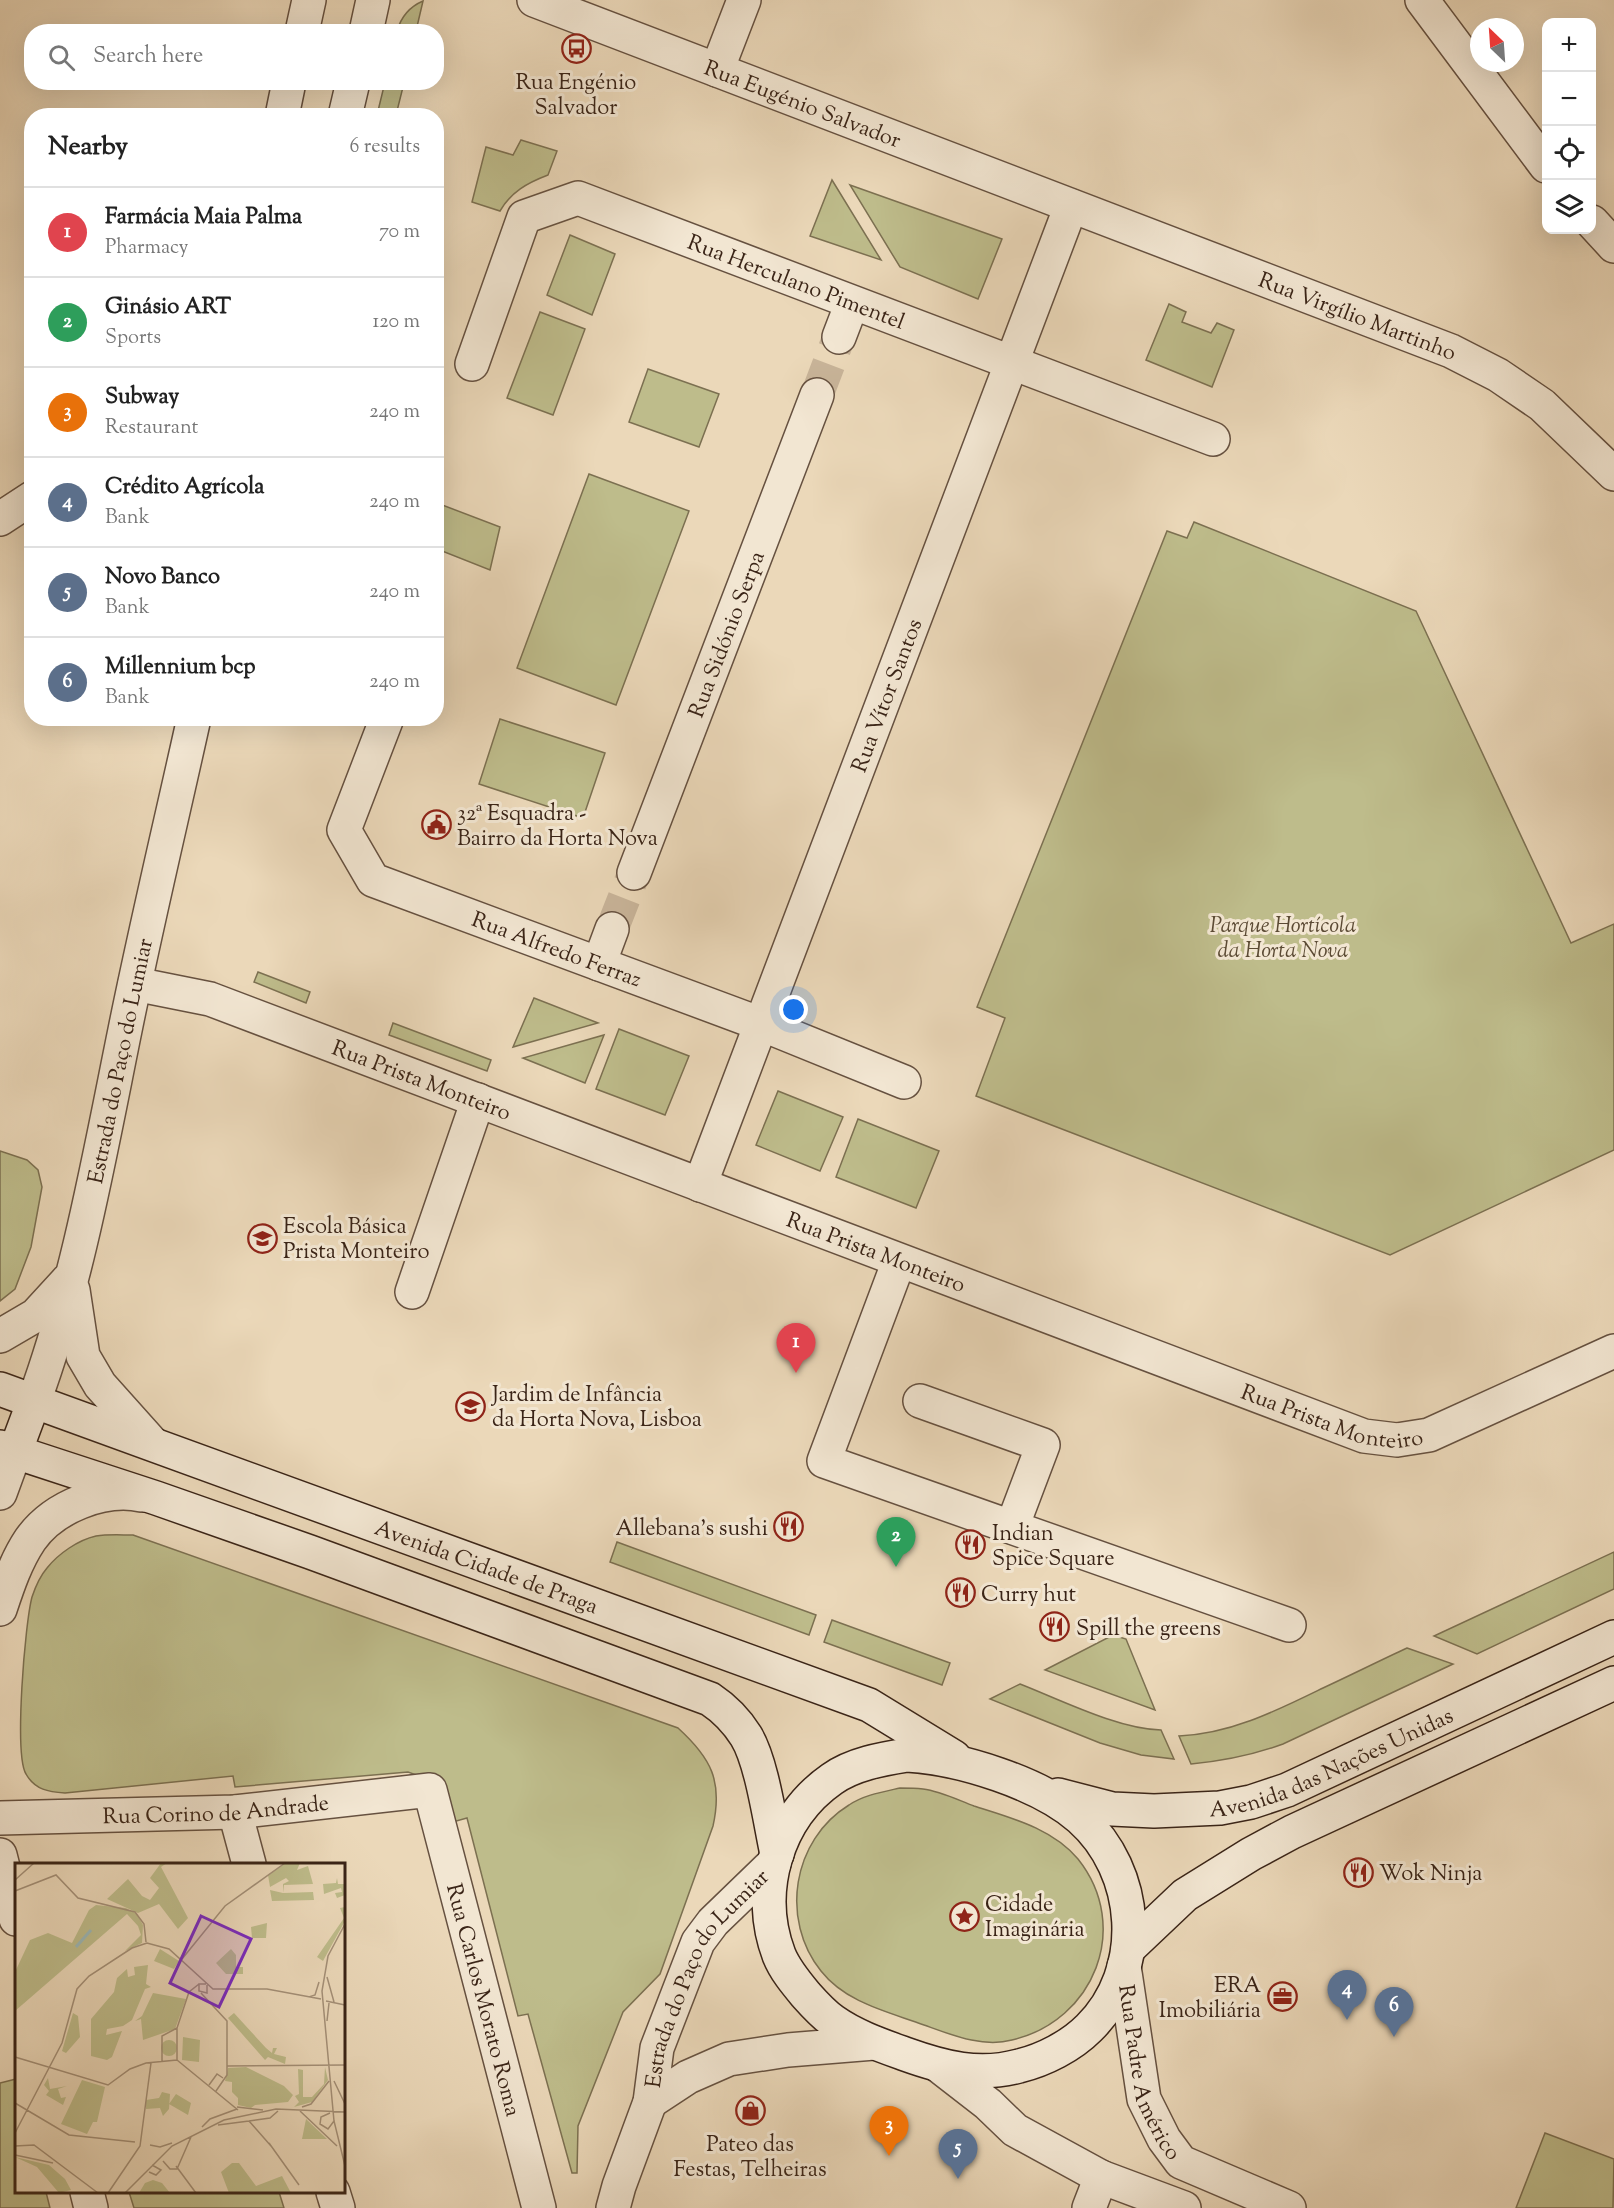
<!DOCTYPE html>
<meta charset="utf-8">
<style>
body{margin:0;font-family:"Sorts Mill Goudy",serif;background:#f6f6f6;color:#222}
.controls{position:absolute;right:18px;top:18px;display:grid;overflow:hidden;border-radius:12px;box-shadow:0 6px 24px #0002}
.controls button{width:54px;height:54px;display:grid;place-items:center;padding:0;border:0;border-bottom:2px solid #e0e0e0;background:#fff;color:#222;font:30px sans-serif}
.compass{position:absolute;left:1470px;top:18px;width:54px;height:54px;border-radius:50%;background:#fff;box-shadow:0 6px 24px #0002;rotate:335deg}
.you{position:absolute;left:794px;top:1010px;width:21px;height:21px;margin:-15px;border:4px solid #fff;border-radius:50%;background:#1a73e8;box-shadow:0 0 0 9px #1a73e833}
.badge{display:grid;place-items:center;width:39px;height:39px;border-radius:50%;background:#8f2418;color:#fff;font-size:20px;font-weight:700}
.pin{position:absolute;translate:-50% -50px;filter:drop-shadow(0 2px 3px #0008)}
.pin::after{content:'';position:absolute;top:32px;width:21px;height:18px;background:inherit;clip-path:polygon(0 0,100% 0,50% 100%)}
.list{margin:0;padding:0;list-style:none}
h2{display:flex;justify-content:space-between;align-items:center;height:78px;margin:0;padding:0 24px;font-size:26px}
h2 small{font-size:20px;font-weight:400;color:#767676}
.list li{display:grid;grid-template-columns:39px 1fr auto;gap:18px;align-items:center;box-sizing:border-box;height:90px;padding:0 24px;border-top:2px solid #e0e0e0}
.list b{display:block;font-size:22px;white-space:nowrap}
.list p{margin:0;font-size:20px;white-space:nowrap;color:#767676}
.list em{font-size:20px;font-style:normal;color:#767676}
.icon{flex:none;width:33px;height:33px;fill:none;stroke:currentColor;stroke-width:2;stroke-linecap:round;stroke-linejoin:round}
.map{position:relative;flex:none;width:1614px;height:2208px;overflow:hidden}
.search{position:absolute;background:#fff;box-shadow:0 6px 24px #0002;left:24px;top:24px;width:420px;height:66px;display:flex;align-items:center;gap:15px;box-sizing:border-box;padding:0 21px;border-radius:24px;color:#767676;font-size:22px}
.panel{position:absolute;background:#fff;box-shadow:0 6px 24px #0002;left:24px;top:108px;width:420px;height:618px;border-radius:24px}
.map>svg:first-child{display:block}
.green{fill:#bebc8b;stroke:#7c7051;stroke-width:1.5}
.lines{fill:none;stroke-linecap:round;stroke-linejoin:round}
.minor-tunnel{stroke:#c8b499;stroke-width:33;stroke-dasharray:33 16;stroke-linecap:butt}
.minor-casing{stroke:#665140;stroke-width:36}
.tertiary-casing{stroke:#665140;stroke-width:36}
.secondary-casing{stroke:#3a2417;stroke-width:36}
.minor{stroke:#f2e6d2;stroke-width:33}
.tertiary{stroke:#f2e6d2;stroke-width:33}
.secondary{stroke:#f2e6d2;stroke-width:33}
.labels{text-anchor:middle;stroke-width:6;stroke-linejoin:round;paint-order:stroke}
.poi-label{font-size:22px;fill:#3a2417;stroke:#f2e6d2;text-anchor:start}
.street-label{font-size:22px;fill:#3a2417;stroke:#f2e6d2}
.park-label{font-size:22px;font-style:italic;fill:#5b4a34;stroke:#f2e6d2}
.inset-river{fill:none;stroke:#9bb8b8;stroke-width:3}
.inset-road{fill:none;stroke:#a49078;stroke-width:1.5}
.view{fill:#7b2cbf;fill-opacity:0.15;stroke:#7b2cbf;stroke-width:3}
.inset-edge{fill:none;stroke:#3a2417;stroke-width:3}
</style>
<div class="map">
<svg width="1614" height="2208" viewBox="0 0 1614 2208">
<rect width="100%" height="100%" fill="#ebd8b9"/>
<filter id="stains"><feTurbulence type="fractalNoise" baseFrequency=".00333" numOctaves="4"/><feColorMatrix values="0 0 0 0 .2 0 0 0 0 .09 0 0 0 0 .02 0 0 0 .5 -.17"/></filter>
<radialGradient id="worn" r=".72"><stop offset=".6" stop-color="#630" stop-opacity="0"/><stop offset="1" stop-color="#630" stop-opacity=".3"/></radialGradient>
<g class="green">
<path d="M423,1L416,31H397C401,17 409,7 423,1Z"/>
<polygon points="385,82 404,83 396,115 377,115"/>
<path d="M521,140L557,151L548,175C527,183 511,192 500,211L472,202L486,147L513,155Z"/>
<polygon points="832,180 881,260 810,236"/>
<polygon points="850,185 1002,239 978,299 900,267"/>
<polygon points="570,235 615,254 592,315 547,295"/>
<polygon points="1169,304 1186,312 1182,322 1211,333 1217,323 1234,330 1212,387 1146,360"/>
<polygon points="540,312 585,329 553,415 507,398"/>
<polygon points="648,369 719,394 699,447 629,422"/>
<polygon points="589,474 689,511 616,705 517,668"/>
<polygon points="437,503 500,527 490,570 437,549"/>
<polygon points="1194,522 1416,611 1571,943 1614,924 1614,1150 1390,1255 976,1096 1005,1018 977,1007 1167,531 1187,538"/>
<polygon points="500,719 605,753 583,818 479,784"/>
<polygon points="258,972 310,992 306,1003 254,982"/>
<polygon points="534,998 598,1023 513,1047"/>
<polygon points="393,1023 491,1060 487,1071 389,1035"/>
<polygon points="619,1029 689,1056 665,1115 596,1089"/>
<polygon points="604,1035 585,1083 523,1058"/>
<polygon points="778,1091 843,1117 820,1171 756,1145"/>
<polygon points="858,1119 939,1151 916,1208 836,1177"/>
<polygon points="0,1151 27,1160 38,1170 42,1187 31,1247 15,1289 0,1301"/>
<path d="M133,1535L678,1728C711,1758 723,1781 713,1826L660,1974L623,2012L578,2126L577,2173H572L528,2014L518,2016L467,1818L453,1822L425,1778L408,1772L235,1787L233,1776L65,1793C49,1792 35,1790 26,1774C14,1754 25,1623 32,1597C35,1588 41,1575 47,1568C58,1554 78,1540 96,1536C108,1534 121,1535 133,1535Z"/>
<polygon points="617,1542 816,1615 809,1635 610,1562"/>
<polygon points="1614,1552 1614,1589 1477,1654 1434,1636"/>
<polygon points="832,1620 950,1663 942,1685 824,1642"/>
<polygon points="1113,1635 1126,1639 1155,1710 1045,1670"/>
<path d="M1407,1648L1453,1664L1283,1744C1253,1755 1223,1761 1191,1764L1179,1736C1231,1734 1278,1710 1323,1688C1351,1675 1379,1661 1407,1648Z"/>
<path d="M1020,1684C1061,1700 1118,1729 1161,1730L1174,1759L1141,1755L1100,1743L990,1699Z"/>
<path d="M900,1788C907,1788 915,1788 923,1789C940,1791 958,1800 974,1806C1011,1818 1052,1828 1078,1859C1132,1927 1094,2021 1012,2040C983,2048 952,2035 924,2025C889,2012 846,2003 821,1971C780,1920 792,1840 849,1805C864,1795 882,1792 900,1788Z"/>
<polygon points="16,2079 16,2192 46,2192 50,2208 0,2208 0,2083"/>
<polygon points="1545,2133 1614,2159 1613,2208 1516,2208"/>
<polygon points="129,2192 279,2192 284,2208 134,2208"/>
</g>
<g class="lines">
<g class="minor-tunnel">
<polyline points="817,395 839,337"/>
<polyline points="612,929 634,873"/>
</g>
<defs>
<g id="minor">
<path id="s1" d="M534,0L1451,351L1498,375L1542,405L1614,474"/>
<polyline points="1422,0 1546,166"/>
<polyline points="302,32 309,0"/>
<polyline points="717,70 744,0"/>
<polyline points="282,116 289,82"/>
<polyline points="1592,222 1614,246"/>
<polyline points="839,337 852,303"/>
<path id="s2" d="M472,364L524,217L578,198L1213,439"/>
<polyline points="0,519 32,498"/>
<path id="s3" d="M387,718L344,830L373,880L761,1024L904,1082"/>
<path id="s4" d="M634,873L817,395"/>
<polyline points="599,964 612,929"/>
<path id="s5" d="M135,984L210,999L1364,1436L1397,1440L1429,1435L1614,1351"/>
<path id="s6" d="M700,1185L1071,206"/>
<polyline points="899,1261 824,1461 1289,1625"/>
<polyline points="412,1292 478,1100"/>
<polyline points="920,1401 1043,1445 1012,1527"/>
<polyline points="235,1812 249,1864"/>
<path id="s7" d="M0,1818L235,1812L430,1790L539,2208"/>
<polyline points="0,1855 16,1919"/>
<polyline points="87,2192 91,2208"/>
<polyline points="333,2192 338,2208"/>
<polyline points="1089,2208 1101,2177"/>
</g>
<g id="tertiary">
<polyline points="366,32 373,0"/>
<polyline points="345,116 353,82"/>
<polyline points="73,1290 83,1356 100,1385 151,1442"/>
<polyline points="0,1336 36,1315 68,1280"/>
<path id="s8" d="M34,1401C77,1284 100,1153 125,1030C146,926 171,822 194,718"/>
<polyline points="0,1493 15,1452"/>
<path d="M0,1609C8,1585 16,1561 30,1540C53,1507 103,1487 142,1495"/>
<path id="s9" d="M1124,1966L1144,2099L1164,2139L1181,2162L1289,2208"/>
<polyline points="939,2066 988,2104 1015,2130 1101,2177 1184,2208"/>
<polyline points="650,2102 688,2077 729,2059 788,2050 874,2043"/>
<path id="s10" d="M613,2208L619,2186L650,2102L657,2048L698,1942L713,1922L774,1863"/>
</g>
<g id="secondary">
<path id="s11" d="M0,1389L869,1705L954,1757"/>
<path d="M0,1447L156,1498L310,1552L710,1699C725,1709 736,1720 746,1736C762,1762 770,1822 777,1854"/>
<polyline points="15,1452 34,1401"/>
<path d="M907,1755C960,1758 1040,1783 1080,1818C1140,1871 1147,1971 1089,2028C1071,2046 1044,2060 1019,2066C979,2077 944,2068 905,2054C880,2045 854,2036 833,2021C823,2014 814,2004 806,1995C796,1983 785,1970 779,1955C755,1892 776,1818 832,1779C853,1764 882,1759 907,1755Z"/>
<path id="s12" d="M1058,1795L1112,1809L1154,1811L1220,1808L1251,1802L1287,1790L1614,1637"/>
<polyline points="1128,1949 1185,1895 1251,1854 1292,1832 1614,1683"/>
</g>
</defs>
<use href="#minor" class="minor-casing"/>
<use href="#tertiary" class="tertiary-casing"/>
<use href="#secondary" class="secondary-casing"/>
<use href="#minor" class="minor"/>
<use href="#tertiary" class="tertiary"/>
<use href="#secondary" class="secondary"/>
</g>
<defs>
<symbol id="bus-ring" viewBox="-11 -11 22 22"><circle r="9.5" fill="#f2e6d2" stroke="#8f2418" stroke-width="1.5"/><path d="M-5-6H5V4H4V6H2V4H-2V6H-4V4H-5ZM-3.5-4V0h7V-4ZM-3.5 1.2v1.5H-2V1.2ZM2 1.2v1.5H3.5V1.2Z" fill="#8f2418"/></symbol>
<symbol id="civic-ring" viewBox="-11 -11 22 22"><circle r="9.5" fill="#f2e6d2" stroke="#8f2418" stroke-width="1.5"/><path d="M-.6-6.5H3V-4.5H.6V-3L4-1V1h2V6H-6V1h2V-1L-.6-3ZM-1.2 2.5V6h2.4V2.5Z" fill="#8f2418"/></symbol>
<symbol id="school-ring" viewBox="-11 -11 22 22"><circle r="9.5" fill="#f2e6d2" stroke="#8f2418" stroke-width="1.5"/><path d="M0-5L7-2L0 1L-7-2ZM-4 1L0 2.5L4 1V4Q0 6-4 4Z" fill="#8f2418"/></symbol>
<symbol id="restaurant-ring" viewBox="-11 -11 22 22"><circle r="9.5" fill="#f2e6d2" stroke="#8f2418" stroke-width="1.5"/><path d="M-5-6h1v4h1v-4h1v4h1v-4h1v5L-1.5 .5V6h-2V.5L-5-1ZM5-6V6H3V1.5H1.5Q1.5-4 5-6Z" fill="#8f2418"/></symbol>
<symbol id="sight-ring" viewBox="-11 -11 22 22"><circle r="9.5" fill="#f2e6d2" stroke="#8f2418" stroke-width="1.5"/><path d="M0-6L1.8-2.2L6-1.7L2.9 1.2L3.7 5.4L0 3.3L-3.7 5.4L-2.9 1.2L-6-1.7L-1.8-2.2Z" fill="#8f2418"/></symbol>
<symbol id="office-ring" viewBox="-11 -11 22 22"><circle r="9.5" fill="#f2e6d2" stroke="#8f2418" stroke-width="1.5"/><path d="M-6-3h4V-5.5h4V-3h4V5H-6ZM-1-4.5V-3h2v-1.5ZM-6 0V1H6V0Z" fill="#8f2418"/></symbol>
<symbol id="shop-ring" viewBox="-11 -11 22 22"><circle r="9.5" fill="#f2e6d2" stroke="#8f2418" stroke-width="1.5"/><path d="M-5-2.5h2.3a2.7 3.5 0 0 1 5.4 0H5L5.5 6h-11ZM-1.5-2.5h3a1.5 2.3 0 0 0-3 0Z" fill="#8f2418"/></symbol>
</defs>
<g fill-rule="evenodd">
<use href="#bus-ring" x="560" y="32" width="33" height="33"/>
<use href="#civic-ring" x="420" y="808" width="33" height="33"/>
<use href="#school-ring" x="246" y="1222" width="33" height="33"/>
<use href="#school-ring" x="454" y="1390" width="33" height="33"/>
<use href="#restaurant-ring" x="772" y="1510" width="33" height="33"/>
<use href="#restaurant-ring" x="954" y="1528" width="33" height="33"/>
<use href="#restaurant-ring" x="944" y="1576" width="33" height="33"/>
<use href="#restaurant-ring" x="1038" y="1610" width="33" height="33"/>
<use href="#restaurant-ring" x="1342" y="1856" width="33" height="33"/>
<use href="#sight-ring" x="948" y="1900" width="33" height="33"/>
<use href="#office-ring" x="1266" y="1980" width="33" height="33"/>
<use href="#shop-ring" x="734" y="2094" width="33" height="33"/>
</g>
<g class="labels">
<g class="poi-label">
<text x="576" y="89" text-anchor="middle">Rua Engénio<tspan x="576" dy="25">Salvador</tspan></text>
<text x="457" y="820">32ª Esquadra -<tspan x="457" dy="25">Bairro da Horta Nova</tspan></text>
<text x="283" y="1233">Escola Básica<tspan x="283" dy="25">Prista Monteiro</tspan></text>
<text x="492" y="1401">Jardim de Infância<tspan x="492" dy="25">da Horta Nova, Lisboa</tspan></text>
<text x="768" y="1535" text-anchor="end">Allebana's sushi</text>
<text x="992" y="1540">Indian<tspan x="992" dy="25">Spice Square</tspan></text>
<text x="981" y="1601">Curry hut</text>
<text x="1076" y="1635">Spill the greens</text>
<text x="1379" y="1880">Wok Ninja</text>
<text x="985" y="1911">Cidade<tspan x="985" dy="25">Imaginária</tspan></text>
<text x="1261" y="1992" text-anchor="end">ERA<tspan x="1261" dy="25">Imobiliária</tspan></text>
<text x="750" y="2151" text-anchor="middle">Pateo das<tspan x="750" dy="25">Festas, Telheiras</tspan></text>
</g>
<g class="street-label">
<text dy="8" stroke="none"><textPath href="#s1" startOffset="288">Rua Eugénio Salvador</textPath></text>
<text dy="8" stroke="none"><textPath href="#s2" startOffset="447">Rua Herculano Pimentel</textPath></text>
<text dy="8" stroke="none"><textPath href="#s1" startOffset="882">Rua Virgílio Martinho</textPath></text>
<text dy="8" stroke="none"><textPath href="#s4" startOffset="256">Rua Sidónio Serpa</textPath></text>
<text dy="8" stroke="none"><textPath href="#s6" startOffset="524">Rua Vítor Santos</textPath></text>
<text dy="8" stroke="none"><textPath href="#s3" startOffset="374">Rua Alfredo Ferraz</textPath></text>
<text dy="8" stroke="none"><textPath href="#s8" startOffset="351">Estrada do Paço do Lumiar</textPath></text>
<text dy="8" stroke="none"><textPath href="#s5" startOffset="303">Rua Prista Monteiro</textPath></text>
<text dy="8" stroke="none"><textPath href="#s5" startOffset="789">Rua Prista Monteiro</textPath></text>
<text dy="8" stroke="none"><textPath href="#s5" startOffset="1275">Rua Prista Monteiro</textPath></text>
<text dy="8" stroke="none"><textPath href="#s11" startOffset="518">Avenida Cidade de Praga</textPath></text>
<text dy="8" stroke="none"><textPath href="#s12" startOffset="284">Avenida das Nações Unidas</textPath></text>
<text dy="8" stroke="none"><textPath href="#s7" startOffset="216">Rua Corino de Andrade</textPath></text>
<text dy="8" stroke="none"><textPath href="#s10" startOffset="252">Estrada do Paço do Lumiar</textPath></text>
<text dy="8" stroke="none"><textPath href="#s7" startOffset="648">Rua Carlos Morato Roma</textPath></text>
<text dy="8" stroke="none"><textPath href="#s9" startOffset="110">Rua Padre Américo</textPath></text>
</g>
<g class="park-label">
<text x="1283" y="932">Parque Hortícola<tspan x="1283" dy="25">da Horta Nova</tspan></text>
</g>
</g>
<g transform="translate(15 1863)">
<rect width="330" height="330" fill="#ebd8b9"/>
<path d="M146,0H152L146,4L173,55L163,66L144,41L123,50L92,36L113,16L127,33L135,37L144,25L135,15ZM270,0H285L282,7L293,3L298,21L269,22L268,30L298,29L299,37L257,38L255,27L268,30V21L274,18L271,15L255,24L253,12ZM322,15L323,21H330V32L322,35L320,30L327,29L326,25L309,31L308,21L321,20ZM81,42L111,45L122,51L128,62L127,80L110,88L126,72L123,63L112,51L0,148V109L15,77L33,70L57,80L74,47ZM330,44V58L308,98L302,94L329,55L325,45ZM252,60L251,75H237L236,64ZM145,86L164,98L159,106L139,98ZM216,86L221,92V104H228V111H211L201,100ZM133,102L131,121L136,124L130,126L117,157L108,163L92,166L91,172L107,168L97,194L92,197L76,193V156L99,129L102,115L112,106L113,114L120,112L119,104ZM138,130L171,136L160,166L128,177L126,156L120,158L127,153ZM58,150L63,153L65,174L51,190L47,188ZM219,150L251,185L257,190L258,185H262L259,191L271,194L270,201L253,194L250,197L213,155ZM168,174L185,177L184,199L167,197ZM146 185a8 8 0 1 1 16 0a8 8 0 1 1-16 0ZM231,204L269,223L278,232L273,239L240,242L236,245L223,242V235L217,229V219L210,218L213,205ZM310,204L313,217L297,239L279,244L284,239L280,233L284,231L283,206L288,207V234H297L309,221ZM33,215L35,226L52,223L43,226L46,235L51,234L48,242L31,232L34,228L29,222ZM67,217L90,224L82,259H78L72,271L46,261ZM147,229L155,231L154,246L148,253L145,245L131,246V237L144,235ZM161,231L176,240L173,252L154,241ZM291,256L312,276H287ZM0,294L34,302L50,316L56,327L44,330L22,304ZM217,300H224L241,323L267,313L276,330H214L206,309ZM138,317L147,320L155,330H124L130,320Z" fill="#bebc8b"/>
<path class="inset-river" d="M61,84L76,67"/>
<path class="inset-road" d="M0,17L19,0M0,28L41,12L63,35L120,49L129,61L131,79M330,61L313,93L307,128L319,258L330,303M167,96L210,43L270,0M312,114L319,139M191,121H184V128L192,130V122M186,130L212,158V212L201,228M294,134L300,132L304,119M311,138L330,142M312,158L314,140M0,194L93,222L115,206L131,200L162,197M162,197V165L174,129L184,121M162,197L223,247M147,198V173L162,165M212,203L330,202M319,218L330,241M194,222L202,211L208,215M0,240L54,272L120,279M222,244L248,247M287,244L296,241L314,218M285,248L322,283M315,250L306,254L305,261L313,266L319,258M234,258L256,283M234,258L255,255L263,248M203,262L234,258M187,264L195,256L222,246M0,270L47,180L62,126L74,113L117,85L132,80L154,86L198,126H252L306,136M254,280L284,322M135,282L145,284L157,280M0,283L19,282L83,330M0,292L38,300M148,298L155,306H162L176,274M161,303L181,330M134,309L141,312L146,307L137,302M93,330L125,283L136,200M110,330L157,283L209,257L261,246L330,249"/>
<path class="view" d="M186,53L236,76L204,144L155,120Z"/>
<rect width="330" height="330" class="inset-edge"/>
</g>
<rect width="100%" height="100%" filter="url(#stains)"/>
<rect width="100%" height="100%" fill="url(#worn)"/>
</svg>
<div class="controls">
<button>+</button>
<button>−</button>
<button><svg class="icon" aria-label="locate" viewBox="0 0 24 24"><circle cx="12" cy="12" r="6"/><path d="M12 2v4M12 18v4M2 12h4M18 12h4"/></svg></button>
<button><svg class="icon" aria-label="layers" viewBox="0 0 24 24"><path d="M12 4l9 5-9 5-9-5zM3 14l9 5 9-5"/></svg></button>
</div>
<svg class="compass" viewBox="-18 -18 36 36"><path d="M0-13l5 13h-10z" fill="#e53935"/><path d="M0 13l5-13h-10z" fill="#767676"/></svg>
<div class="you"></div>
<div class="pin badge" style="left:796px;top:1373px;background:#e0444e">1</div>
<div class="pin badge" style="left:896px;top:1567px;background:#2e9e5b">2</div>
<div class="pin badge" style="left:889px;top:2156px;background:#e8710a">3</div>
<div class="pin badge" style="left:1347px;top:2020px;background:#5c6f8a">4</div>
<div class="pin badge" style="left:958px;top:2179px;background:#5c6f8a">5</div>
<div class="pin badge" style="left:1394px;top:2037px;background:#5c6f8a">6</div>
<div class="search"><svg class="icon" aria-label="search" viewBox="0 0 24 24"><circle cx="10" cy="10" r="6"/><path d="M15 15l6 6"/></svg>Search here</div>
<section class="panel">
<h2>Nearby<small>6 results</small></h2>
<ul class="list">
<li><span class="badge" style="background:#e0444e">1</span><div><b>Farmácia Maia Palma</b><p>Pharmacy</p></div><em>70 m</em></li>
<li><span class="badge" style="background:#2e9e5b">2</span><div><b>Ginásio ART</b><p>Sports</p></div><em>120 m</em></li>
<li><span class="badge" style="background:#e8710a">3</span><div><b>Subway</b><p>Restaurant</p></div><em>240 m</em></li>
<li><span class="badge" style="background:#5c6f8a">4</span><div><b>Crédito Agrícola</b><p>Bank</p></div><em>240 m</em></li>
<li><span class="badge" style="background:#5c6f8a">5</span><div><b>Novo Banco</b><p>Bank</p></div><em>240 m</em></li>
<li><span class="badge" style="background:#5c6f8a">6</span><div><b>Millennium bcp</b><p>Bank</p></div><em>240 m</em></li>
</ul>
</section>
</div>
